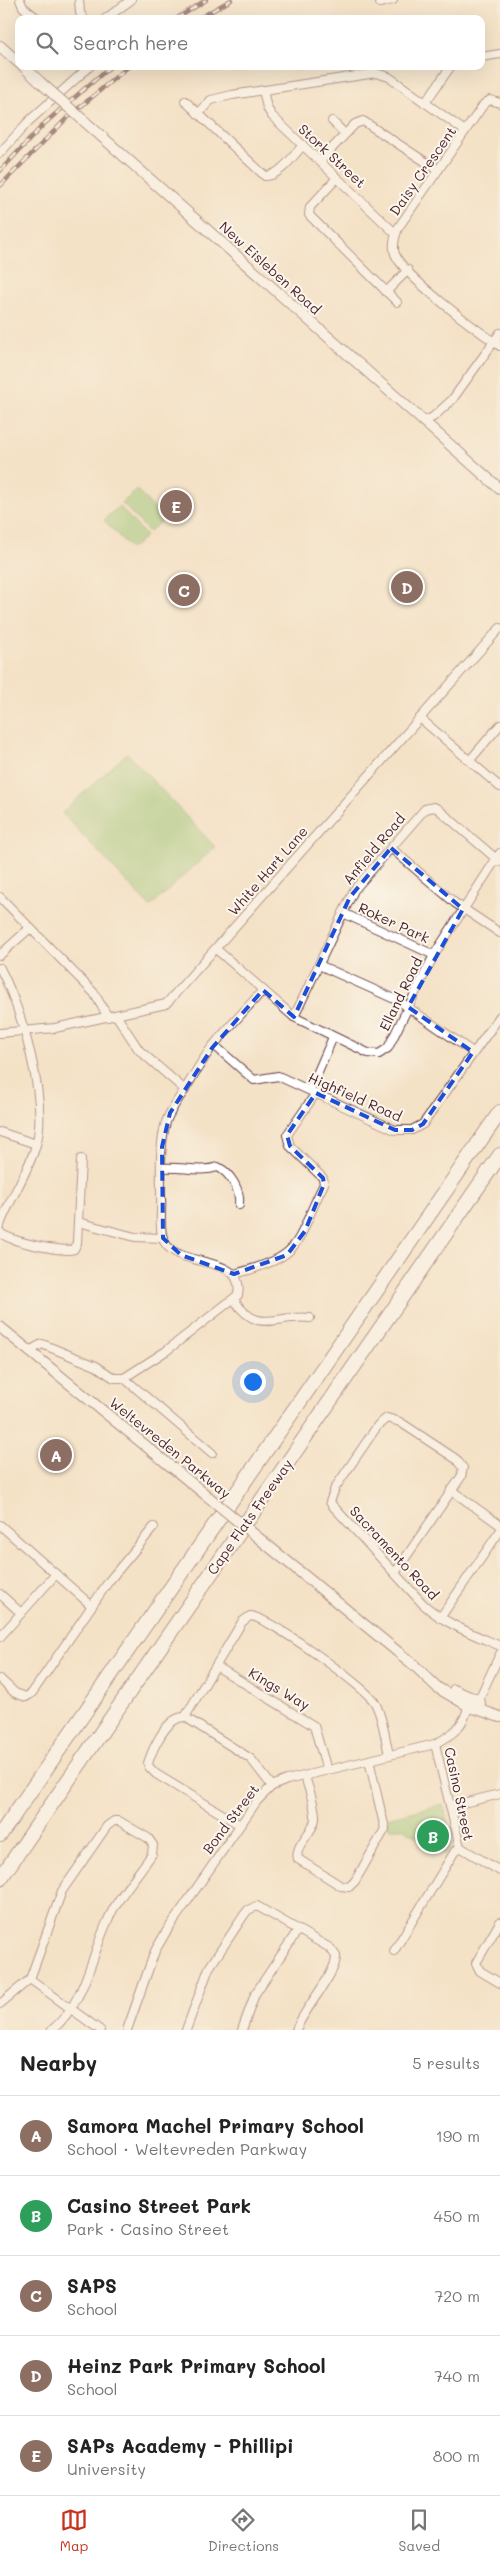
<!DOCTYPE html>
<meta charset="utf-8">
<style>
body{margin:0;font-family:Mali,sans-serif;background:#f6f6f6;color:#222}
.you{position:absolute;left:252px;top:1381px;width:18px;height:18px;margin:-12px;border:4px solid #fff;border-radius:50%;background:#1a73e8;box-shadow:0 0 0 8px #1a73e833}
.badge{display:grid;place-items:center;width:32px;height:32px;border-radius:50%;background:#c8321e;color:#fff;font-size:16px;font-weight:700}
.pin{position:absolute;translate:-50% -50%;border:2px solid #fff;box-shadow:0 1px 5px #0006}
.list{margin:0;padding:0;list-style:none}
h2{display:flex;justify-content:space-between;align-items:center;height:65px;margin:0;padding:0 20px;font-size:21px}
h2 small{font-size:16px;font-weight:400;color:#767676}
.list li{display:grid;grid-template-columns:32px 1fr auto;gap:15px;align-items:center;box-sizing:border-box;height:80px;padding:0 20px;border-top:1px solid #e0e0e0}
.list b{display:block;font-size:19px;white-space:nowrap}
.list p{margin:0;font-size:16px;white-space:nowrap;color:#767676}
.list em{font-size:16px;font-style:normal;color:#767676}
.icon{flex:none;width:28px;height:28px;fill:none;stroke:currentColor;stroke-width:2;stroke-linecap:round;stroke-linejoin:round}
.map{position:relative;flex:none;width:500px;height:2030px;overflow:hidden}
.search{position:absolute;background:#fff;box-shadow:0 5px 20px #0002;left:15px;right:15px;top:15px;height:55px;display:flex;align-items:center;gap:12px;box-sizing:border-box;padding:0 18px;border-radius:10px;color:#767676;font-size:19px}
.sheet{height:465px;background:#fff}
nav{display:flex;justify-content:space-around;align-items:center;box-sizing:border-box;height:70px;border-top:1px solid #e0e0e0;background:#fff;font-size:14px;color:#767676}
nav a{display:grid;justify-items:center;gap:2px}
nav .on{color:#c8321e}
.map>svg:first-child{display:block}
.green{fill:#96c878;stroke:#707452}
.lines{fill:none;stroke-linecap:round;stroke-linejoin:round}
.street-casing{stroke:#643c42;stroke-width:10}
.secondary-casing{stroke:#643c42;stroke-width:12}
.highway-casing{stroke:#643c42;stroke-width:16}
.street{stroke:#fff;stroke-width:8}
.secondary{stroke:#fff;stroke-width:10}
.highway{stroke:#fff;stroke-width:14}
.rail-casing{stroke:#4a1f2b;stroke-width:4.5}
.rail{stroke:#fbf7ec;stroke-width:2.5;stroke-dasharray:8;stroke-linecap:butt}
.secondary-bridge-casing{stroke:#643c42;stroke-width:12;stroke-linecap:butt}
.secondary-bridge{stroke:#fff;stroke-width:10}
.marked{fill:none;stroke:#1d4ed8;stroke-width:4;stroke-dasharray:10 6;stroke-linejoin:round}
.labels{text-anchor:middle;stroke-width:4;stroke-linejoin:round;paint-order:stroke}
.street-label{font-size:14px;fill:#4a1f2b;stroke:#fbf7ec}
</style>
<div class="map">
<svg width="500" height="2030" viewBox="0 0 500 2030">
<rect width="100%" height="100%" fill="#fbf7ec"/>
<filter id="ink" filterUnits="userSpaceOnUse"><feTurbulence type="fractalNoise" baseFrequency=".02" numOctaves="2"/><feDisplacementMap in="SourceGraphic" scale="10" xChannelSelector="R" yChannelSelector="G"/><feConvolveMatrix kernelMatrix="1 2 1 2 8 2 1 2 1" color-interpolation-filters="sRGB"/></filter>
<filter id="wash" filterUnits="userSpaceOnUse"><feTurbulence type="fractalNoise" baseFrequency=".0096" numOctaves="4" result="noise"/><feDisplacementMap in="SourceGraphic" scale="20" xChannelSelector="R" yChannelSelector="G"/><feGaussianBlur stdDeviation="1.12" result="paint"/><feColorMatrix in="noise" values="0 0 0 0 0 0 0 0 0 0 0 0 0 0 0 0 0 1.4 0 .05"/><feComposite in="paint" operator="in"/></filter>
<g filter="url(#wash)">
<rect width="100%" height="100%" fill="#f4e2c7"/>
<g class="green">
<polygon points="137,490 164,519 149,532 122,503"/>
<polygon points="119,506 146,536 131,549 104,520"/>
<polygon points="127,753 215,847 150,907 62,813"/>
<polygon points="443,1804 452,1843 446,1855 402,1828 389,1828 387,1818"/>
</g>
</g>
<g filter="url(#ink)">
<g class="lines">
<defs>
<g id="street">
<polyline points="20,0 23,7 38,19"/>
<polyline points="79,0 80,13 84,19"/>
<polyline points="380,3 393,0"/>
<polyline points="105,19 131,0"/>
<polyline points="481,57 500,54"/>
<polyline points="263,90 267,108 272,116 396,234"/>
<path d="M185,101L265,176C279,177 294,155 303,145"/>
<polyline points="425,103 451,66"/>
<path d="M500,103L490,100L484,104L398,228C395,236 392,245 395,254C403,276 478,331 500,346"/>
<polyline points="198,114 211,100 232,95 376,73 389,77 465,131"/>
<polyline points="332,121 345,134"/>
<polyline points="0,153 29,121 90,66"/>
<polyline points="320,161 355,124 363,121 438,170"/>
<polyline points="337,178 310,207 309,215 397,302"/>
<polyline points="386,292 408,270"/>
<polyline points="423,422 433,417 452,400 500,333"/>
<polyline points="420,718 500,787"/>
<polyline points="470,760 500,725"/>
<polyline points="391,848 455,903 500,933"/>
<polyline points="0,897 94,993 108,1017"/>
<polyline points="343,913 434,955"/>
<polyline points="216,949 294,1017 368,1053 379,1054 388,1048 434,955 500,853"/>
<polyline points="0,955 30,928"/>
<polyline points="319,965 399,1001 473,1052"/>
<path d="M0,968C21,1009 49,1100 36,1145C28,1173 10,1198 0,1225"/>
<polyline points="116,1015 139,1050 185,1090"/>
<polyline points="294,1017 354,890 425,809 434,807 438,809 500,862"/>
<polyline points="0,1033 55,1028 166,1004 500,628"/>
<polyline points="214,1045 254,1080 278,1076 395,1130 412,1130 423,1124 500,1016"/>
<polyline points="310,1090 333,1037"/>
<polyline points="0,1132 36,1144"/>
<path d="M161,1168C182,1166 199,1173 218,1167C230,1173 241,1190 239,1205"/>
<polyline points="78,1222 135,1237 163,1238"/>
<path d="M0,1232C6,1241 64,1253 74,1249L77,1243L81,1159"/>
<path d="M234,1274C307,1256 294,1242 324,1184L323,1178L290,1146L287,1135L316,1093"/>
<path d="M234,1300C259,1336 275,1314 310,1318"/>
<path d="M29,1351L42,1344L96,1366L114,1378H124L166,1351L238,1295C246,1254 181,1269 165,1243C158,1233 162,1210 161,1198C161,1174 159,1145 166,1122C170,1110 178,1100 185,1089C194,1075 202,1060 212,1047C228,1028 246,1009 263,990"/>
<polyline points="124,1378 212,1453"/>
<polyline points="451,1490 500,1525"/>
<polyline points="0,1525 92,1606"/>
<path d="M395,1573L461,1477L463,1468L456,1459L400,1422L387,1418L378,1425L335,1488L330,1502L332,1505L423,1604C445,1624 473,1634 500,1646"/>
<polyline points="0,1594 21,1613"/>
<polyline points="440,1618 500,1531"/>
<polyline points="0,1637 56,1574"/>
<polyline points="216,1666 314,1726 327,1770"/>
<polyline points="0,1679 15,1693 26,1697 32,1693 109,1581 154,1527"/>
<polyline points="479,1699 500,1654"/>
<polyline points="185,1717 251,1759 272,1786"/>
<polyline points="435,1744 460,1847"/>
<path d="M305,1776C308,1788 316,1806 315,1819C313,1834 294,1844 298,1859L341,1886L349,1887L355,1881L385,1829L369,1760"/>
<polyline points="451,1806 500,1794"/>
<path d="M240,1825L156,1774L149,1767L148,1763C153,1748 167,1716 185,1717L242,1622L250,1616C267,1616 366,1687 375,1703C383,1717 385,1738 389,1755"/>
<polyline points="460,1847 500,1871"/>
<polyline points="500,1922 476,1963 480,1971 500,1983"/>
<polyline points="394,1951 455,1851 460,1847"/>
<path d="M30,1979L62,1891L107,1826L114,1821H119L148,1838L153,1845L152,1854C137,1876 117,1898 107,1922C90,1960 85,2002 52,2030"/>
<polyline points="30,1979 100,2030"/>
<polyline points="0,2004 30,1979"/>
<path d="M127,2030L155,1951L166,1932L257,1801L272,1786L287,1780L435,1744C451,1736 464,1726 468,1707"/>
<path d="M186,2030L209,1968L244,1915L248,1910L257,1906L330,1948L336,1956C337,1973 303,2010 296,2030"/>
<polyline points="242,2030 255,1994 298,1930"/>
</g>
<g id="secondary">
<polyline points="0,46 19,63"/>
<polyline points="23,66 40,82"/>
<polyline points="100,135 500,489"/>
<polyline points="0,1327 206,1495"/>
<polyline points="261,1540 415,1666 438,1688 467,1705"/>
<polyline points="454,1690 470,1697 479,1699 480,1704 477,1709 468,1707 467,1702 470,1697"/>
<polyline points="477,1709 500,1717"/>
</g>
<g id="highway">
<polyline points="0,1835 500,1112"/>
<polyline points="0,1879 500,1155"/>
</g>
</defs>
<use href="#street" class="street-casing"/>
<use href="#secondary" class="secondary-casing"/>
<use href="#highway" class="highway-casing"/>
<use href="#street" class="street"/>
<use href="#secondary" class="secondary"/>
<use href="#highway" class="highway"/>
<defs>
<g id="rail">
<polyline points="176,19 206,0"/>
<polyline points="198,19 231,0"/>
<polyline points="0,171 45,123 111,66"/>
<polyline points="0,186 67,118 129,66"/>
</g>
</defs>
<use href="#rail" class="rail-casing"/>
<use href="#rail" class="rail"/>
<defs>
<g id="secondary-bridge">
<polyline points="40,82 100,135"/>
<polyline points="206,1495 261,1540"/>
</g>
</defs>
<use href="#secondary-bridge" class="secondary-bridge-casing"/>
<use href="#secondary-bridge" class="secondary-bridge"/>
</g>
</g>
<path d="M0 0H500V2030H0ZM391,848L463,909L408,1007L473,1052L423,1124L412,1130H395L316,1093L287,1135L290,1146L323,1178L324,1184L305,1231L287,1255L234,1274L181,1255L163,1238L162,1147L170,1113L212,1048L263,990L294,1017L350,897Z" fill="#f4e2c7" fill-opacity=".55" fill-rule="evenodd"/>
<path class="marked" d="M391,848L463,909L408,1007L473,1052L423,1124L412,1130H395L316,1093L287,1135L290,1146L323,1178L324,1184L305,1231L287,1255L234,1274L181,1255L163,1238L162,1147L170,1113L212,1048L263,990L294,1017L350,897Z"/>
<g class="labels">
<g class="street-label">
<text transform="translate(332 156) rotate(43)" y="5">Stork Street</text>
<text transform="translate(423 171) rotate(-55)" y="5">Daisy Crescent</text>
<text transform="translate(270 268) rotate(42)" y="5">New Eisleben Road</text>
<text transform="translate(374 849) rotate(-50)" y="5">Anfield Road</text>
<text transform="translate(268 871) rotate(-49)" y="5">White Hart Lane</text>
<text transform="translate(394 923) rotate(25)" y="5">Roker Park</text>
<text transform="translate(401 994) rotate(-64)" y="5">Elland Road</text>
<text transform="translate(355 1097) rotate(24)" y="5">Highfield Road</text>
<text transform="translate(170 1448) rotate(39)" y="5">Weltevreden Parkway</text>
<text transform="translate(250 1517) rotate(-55)" y="5">Cape Flats Freeway</text>
<text transform="translate(394 1553) rotate(47)" y="5">Sacramento Road</text>
<text transform="translate(279 1689) rotate(31)" y="5">Kings Way</text>
<text transform="translate(459 1794) rotate(78)" y="5">Casino Street</text>
<text transform="translate(231 1819) rotate(-53)" y="5">Bond Street</text>
</g>
</g>
</svg>
<div class="you"></div>
<div class="pin badge" style="left:56px;top:1455px;background:#8d6e63">A</div>
<div class="pin badge" style="left:433px;top:1836px;background:#2e9e5b">B</div>
<div class="pin badge" style="left:184px;top:590px;background:#8d6e63">C</div>
<div class="pin badge" style="left:407px;top:587px;background:#8d6e63">D</div>
<div class="pin badge" style="left:176px;top:506px;background:#8d6e63">E</div>
<div class="search"><svg class="icon" aria-label="search" viewBox="0 0 24 24"><circle cx="10" cy="10" r="6"/><path d="M15 15l6 6"/></svg>Search here</div>
</div>
<section class="sheet">
<h2>Nearby<small>5 results</small></h2>
<ul class="list">
<li><span class="badge" style="background:#8d6e63">A</span><div><b>Samora Machel Primary School</b><p>School · Weltevreden Parkway</p></div><em>190 m</em></li>
<li><span class="badge" style="background:#2e9e5b">B</span><div><b>Casino Street Park</b><p>Park · Casino Street</p></div><em>450 m</em></li>
<li><span class="badge" style="background:#8d6e63">C</span><div><b>SAPS</b><p>School</p></div><em>720 m</em></li>
<li><span class="badge" style="background:#8d6e63">D</span><div><b>Heinz Park Primary School</b><p>School</p></div><em>740 m</em></li>
<li><span class="badge" style="background:#8d6e63">E</span><div><b>SAPs Academy - Phillipi</b><p>University</p></div><em>800 m</em></li>
</ul>
</section>
<nav>
<a class="on"><svg class="icon" aria-label="map" viewBox="0 0 24 24"><path d="M3 6l6-2 6 2 6-2v14l-6 2-6-2-6 2zM9 4v14M15 6v14"/></svg>Map</a>
<a><svg class="icon" aria-label="directions" viewBox="0 0 24 24"><path d="M12 3l9 9-9 9-9-9zM9 14v-3h6M13 9l2 2-2 2"/></svg>Directions</a>
<a><svg class="icon" aria-label="saved" viewBox="0 0 24 24"><path d="M7 4h10v16l-5-4-5 4z"/></svg>Saved</a>
</nav>
